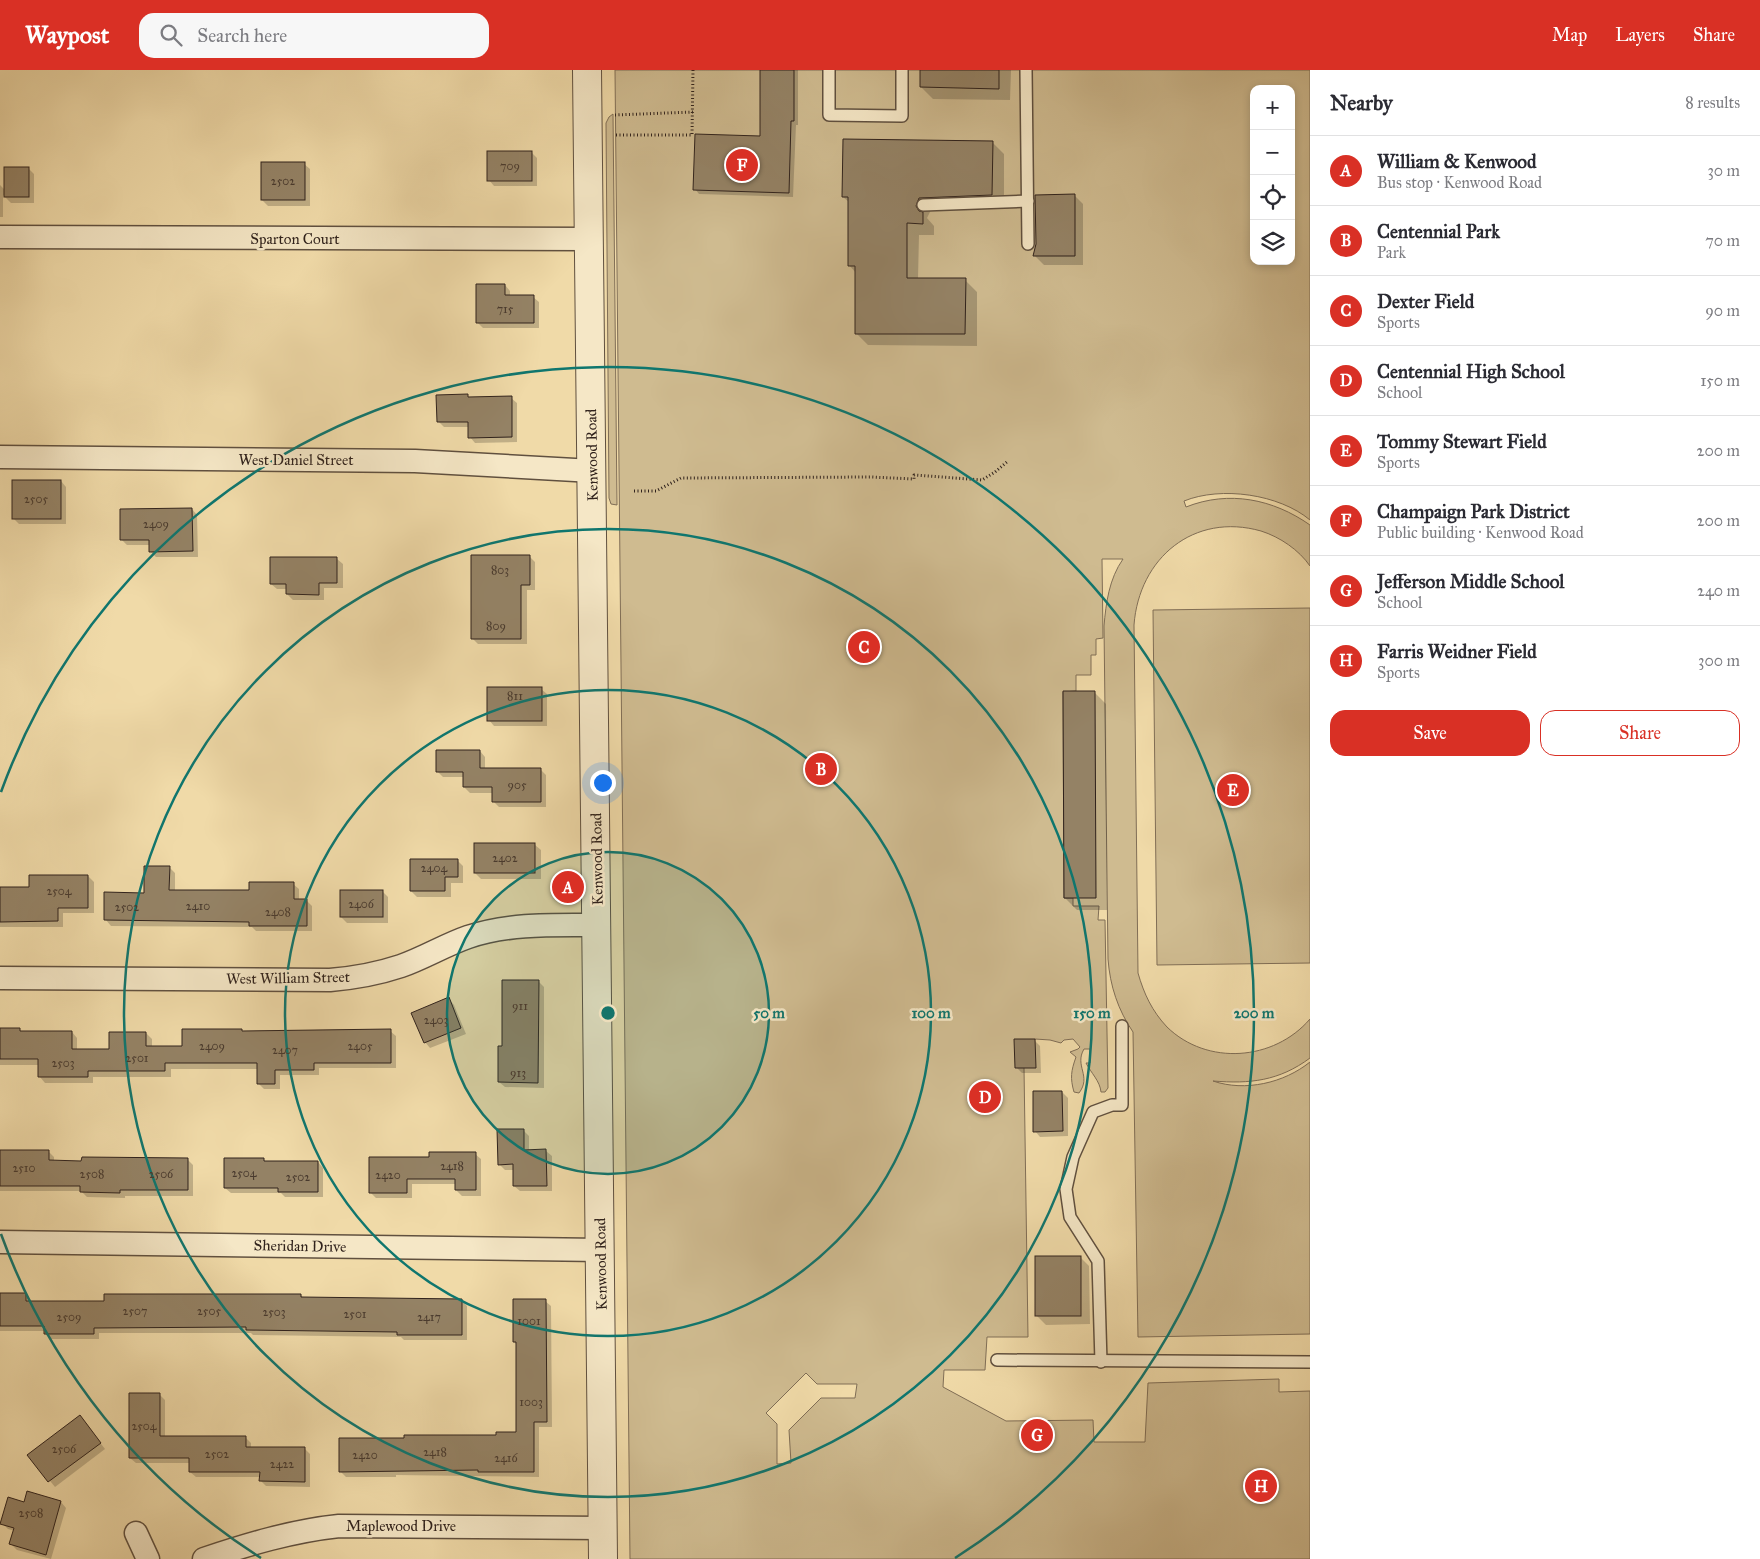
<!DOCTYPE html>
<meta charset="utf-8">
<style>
body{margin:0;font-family:"IM FELL Great Primer",serif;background:#f7f7f7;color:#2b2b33}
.controls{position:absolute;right:15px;top:15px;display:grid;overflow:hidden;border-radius:10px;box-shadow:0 2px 8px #0003}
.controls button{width:45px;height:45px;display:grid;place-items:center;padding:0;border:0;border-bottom:1px solid #e1e1e2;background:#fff;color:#2b2b33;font:25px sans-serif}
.you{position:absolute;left:602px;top:712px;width:18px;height:18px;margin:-12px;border:4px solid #fff;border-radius:50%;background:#1a73e8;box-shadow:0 0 0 8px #1a73e833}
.badge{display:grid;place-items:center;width:32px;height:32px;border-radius:50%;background:#d93025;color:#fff;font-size:16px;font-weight:700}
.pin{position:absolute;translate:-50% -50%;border:2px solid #fff;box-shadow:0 1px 5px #0006}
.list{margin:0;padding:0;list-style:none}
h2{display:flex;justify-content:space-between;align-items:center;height:65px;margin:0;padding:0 20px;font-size:21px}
h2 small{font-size:16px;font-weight:400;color:#7c7c81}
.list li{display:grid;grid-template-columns:32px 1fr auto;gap:15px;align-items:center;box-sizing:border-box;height:70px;padding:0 20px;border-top:1px solid #e1e1e2}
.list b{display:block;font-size:19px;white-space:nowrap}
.list p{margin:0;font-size:16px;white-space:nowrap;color:#7c7c81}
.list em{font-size:16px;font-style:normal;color:#7c7c81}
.actions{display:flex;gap:10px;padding:15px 20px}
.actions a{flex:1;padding:11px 0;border:1px solid #d93025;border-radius:15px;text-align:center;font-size:18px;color:#d93025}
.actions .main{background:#d93025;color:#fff}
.icon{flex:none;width:28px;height:28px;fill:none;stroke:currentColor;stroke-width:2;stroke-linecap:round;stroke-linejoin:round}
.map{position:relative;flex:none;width:1310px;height:1489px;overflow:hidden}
header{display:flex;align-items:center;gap:30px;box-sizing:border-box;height:70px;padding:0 25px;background:#d93025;color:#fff}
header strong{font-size:24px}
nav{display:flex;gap:28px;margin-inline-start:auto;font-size:18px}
.search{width:350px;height:45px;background:#f7f7f7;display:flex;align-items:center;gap:12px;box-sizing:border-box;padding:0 18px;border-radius:15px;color:#7c7c81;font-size:19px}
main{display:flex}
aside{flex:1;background:#fff}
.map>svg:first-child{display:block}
.green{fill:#cfbb90;stroke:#806e56;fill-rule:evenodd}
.shadow{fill:#0003}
.building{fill:#948265;stroke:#30221c}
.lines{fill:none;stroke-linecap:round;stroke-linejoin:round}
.service-casing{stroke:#60503f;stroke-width:14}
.minor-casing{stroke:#60503f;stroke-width:25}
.tertiary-casing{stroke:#60503f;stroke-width:30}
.path{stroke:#30221c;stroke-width:3;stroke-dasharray:1 2.5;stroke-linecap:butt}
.service{stroke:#f5e7c6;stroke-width:11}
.minor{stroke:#f5e7c6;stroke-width:22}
.tertiary{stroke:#f5e7c6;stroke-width:28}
.ring{fill:none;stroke:#0f766e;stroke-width:2.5}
.labels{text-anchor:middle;stroke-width:5;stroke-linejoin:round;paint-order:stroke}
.number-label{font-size:12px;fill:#493a2e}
.street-label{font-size:15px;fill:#30221c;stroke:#f5e7c6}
.centre{fill:#0f766e;stroke:#f5e7c6;stroke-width:2.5}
.ring-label{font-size:15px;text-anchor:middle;font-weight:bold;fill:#0f766e;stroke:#f5e7c6;stroke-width:5;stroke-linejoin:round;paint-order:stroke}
</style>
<header>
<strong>Waypost</strong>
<div class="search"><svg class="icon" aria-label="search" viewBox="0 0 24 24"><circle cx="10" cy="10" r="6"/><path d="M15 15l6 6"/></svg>Search here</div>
<nav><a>Map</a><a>Layers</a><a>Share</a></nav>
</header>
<main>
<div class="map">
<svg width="1310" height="1489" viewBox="0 0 1310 1489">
<rect width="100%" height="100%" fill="#f0daa8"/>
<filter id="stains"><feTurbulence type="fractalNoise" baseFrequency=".004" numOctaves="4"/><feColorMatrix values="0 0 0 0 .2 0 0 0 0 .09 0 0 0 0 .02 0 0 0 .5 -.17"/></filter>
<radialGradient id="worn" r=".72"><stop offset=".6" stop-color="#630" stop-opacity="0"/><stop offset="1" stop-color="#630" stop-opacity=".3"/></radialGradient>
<g class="green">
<path d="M615,0H1310V450C1279,424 1221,416 1184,431L1186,437C1229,420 1273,429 1310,455V496C1299,480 1280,467 1261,461C1194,442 1139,488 1134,555L1138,903C1144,924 1152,941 1167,957C1207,996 1274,991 1310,949V988C1279,1011 1250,1014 1213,1011C1245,1022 1284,1013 1310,992V1264L1138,1267L1133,962C1118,940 1110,916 1108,889L1104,556C1106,533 1109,509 1123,489H1102L1103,568L1096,569V585H1091V605H1076V621L1063,622L1064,828H1073V836H1099L1098,850H1105L1108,1018L1105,1022H1101C1100,1011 1091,1003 1086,993H1090V979H1084C1074,996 1092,1006 1079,1023L1074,1022C1070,1008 1071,1001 1076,987L1070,982L1078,979L1080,977L1073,969L1064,970L1061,973L1050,970L1035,969L1024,998L1028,1267H987L985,1300H944L943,1317L1006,1351L1093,1350L1094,1372H1145L1148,1313L1279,1309V1322L1310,1321V1489H630ZM1254,19H1291V191H1254ZM806,1303L817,1314H857L855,1328H821L789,1360L791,1393L777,1394V1354L766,1343Z"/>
<polygon points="613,44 617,435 611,434 609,428 606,53 609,47"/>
<polygon points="1310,538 1310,893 1157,895 1153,540"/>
</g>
<g class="shadow">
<polygon points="761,0 798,0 798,55 796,55 793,127 699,124 695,119 761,67"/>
<polygon points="922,0 1011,0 1010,30 933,29 921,17"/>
<polygon points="992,72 1004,84 1004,136 931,140 927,148 934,156 934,165 919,165 918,209 965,210 977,222 977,276 868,275 856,263 856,203 849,195 850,133 843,127"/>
<polygon points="531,82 537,88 537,116 494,116 489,110"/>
<polygon points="304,94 310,99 310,136 268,136 262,130"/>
<polygon points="28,98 34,104 34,133 11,133 3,125 3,147 0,147 0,115 5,120"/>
<polygon points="1074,125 1083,134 1083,195 1044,195 1035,186"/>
<polygon points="505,215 510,221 510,227 533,227 539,232 539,258 483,258 477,252"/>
<polygon points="467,326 470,329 511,328 517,333 517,372 475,373 470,367 470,357 444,357 438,351"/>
<polygon points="61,411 66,417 66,454 19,454 13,448"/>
<polygon points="192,439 197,445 198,487 156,487 150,481 150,475 127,475 121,469"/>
<polygon points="529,486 535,492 535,520 527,520 527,574 478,574 472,568"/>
<polygon points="337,489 343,494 343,518 324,518 324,530 293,530 287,524 287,519 277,519 271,514"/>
<polygon points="541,619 547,624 547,656 494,656 489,650"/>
<polygon points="1094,622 1106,634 1107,840 1077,840 1065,828"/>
<polygon points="480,681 485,687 485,699 540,699 546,705 546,737 499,737 494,732 494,723 470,723 464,717 464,707 443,707 437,701"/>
<polygon points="535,775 541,780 541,809 481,809 475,803"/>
<polygon points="457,790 463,796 463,813 451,813 451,827 417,827 411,821"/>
<polygon points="169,797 175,803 175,821 250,821 293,814 299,819 299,830 306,830 312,836 312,861 256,861 252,857 111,856 106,850 145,824"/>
<polygon points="88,806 94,812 94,843 63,843 63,857 0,857 0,819 30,819"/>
<polygon points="382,821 388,827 388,853 347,853 341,847"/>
<polygon points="538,911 544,917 544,1018 505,1017 499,1012"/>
<polygon points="449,929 454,935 466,964 430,978 425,972"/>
<polygon points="0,959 19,959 22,962 72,962 77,968 77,980 110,980 146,963 152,969 152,977 184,977 241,960 243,962 390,961 396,966 396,998 319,998 319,1005 280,1005 280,1019 264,1019 258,1013 258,999 171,999 171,1007 93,1007 93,1013 45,1013 40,1007 40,995 0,995"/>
<polygon points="1034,970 1040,976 1041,1003 1022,1003 1016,997"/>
<polygon points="1062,1022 1068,1028 1068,1066 1040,1067 1035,1061"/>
<polygon points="523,1060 529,1066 529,1081 546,1081 552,1086 552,1121 520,1121 514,1116 514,1100 505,1100 499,1094"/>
<polygon points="48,1081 54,1087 54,1092 187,1089 193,1095 193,1126 125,1126 125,1128 87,1127 81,1121 0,1121 0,1084"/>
<polygon points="475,1084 481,1089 481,1126 462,1126 456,1120 456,1114 412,1114 412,1128 376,1128 370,1122 430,1089"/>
<polygon points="263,1089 266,1092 318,1092 323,1098 323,1127 285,1127 281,1123 231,1123 225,1118"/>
<polygon points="1080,1187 1089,1196 1090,1254 1046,1255 1037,1246"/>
<polygon points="0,1224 25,1224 31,1230 31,1232 105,1232 301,1225 304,1229 461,1230 467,1236 467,1270 404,1270 401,1267 253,1265 251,1263 99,1263 99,1269 51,1269 45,1264 45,1261 0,1261"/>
<polygon points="545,1231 551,1236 552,1357 539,1357 539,1407 396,1405 396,1407 346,1407 340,1401 405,1369 498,1366 517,1363 517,1275 514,1272"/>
<polygon points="159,1324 165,1330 165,1367 245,1367 251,1373 251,1378 304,1378 310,1384 310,1417 266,1416 261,1411 261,1407 196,1407 190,1402 190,1393 136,1393 130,1388"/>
<polygon points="85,1353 105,1379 55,1417 29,1385"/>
<polygon points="61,1432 66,1438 51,1489 17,1480 11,1474 15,1461 8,1459 2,1453 25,1433"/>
</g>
<g class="building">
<polygon points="760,0 794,0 794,51 791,51 789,123 693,120 695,64 760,66"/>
<polygon points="920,0 999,0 999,19 920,17"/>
<polygon points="843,69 993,71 992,125 919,128 916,136 919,141 923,142 923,154 907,153 907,208 966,208 965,264 855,264 855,196 848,196 848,127 842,127"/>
<rect x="487" y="81" width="45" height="30"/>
<rect x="261" y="92" width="44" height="38"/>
<rect x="4" y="97" width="25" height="30"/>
<polygon points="1075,124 1075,186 1033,186 1036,174 1035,125"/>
<polygon points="476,214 505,214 505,225 534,225 534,253 476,253"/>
<polygon points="468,324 468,327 512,326 512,367 468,368 468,352 437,352 436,325"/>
<rect x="12" y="410" width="49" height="39"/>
<polygon points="192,438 193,481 149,482 149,470 120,470 120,439"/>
<polygon points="471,485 530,485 530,515 521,515 521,569 471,569"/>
<polygon points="270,487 337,487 337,513 319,513 319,525 286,524 286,514 270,514"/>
<rect x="487" y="617" width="55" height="34"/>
<polygon points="1063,621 1095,621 1096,828 1064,828"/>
<polygon points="436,680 480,680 480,698 541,698 541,732 492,732 492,717 463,717 463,702 436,702"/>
<rect x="474" y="773" width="61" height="30"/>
<polygon points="410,789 458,789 458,807 445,807 445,821 410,821"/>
<polygon points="144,796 170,796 169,820 249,820 249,812 294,812 294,829 307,829 307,856 249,856 249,852 104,850 104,822 144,823"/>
<polygon points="29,805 88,805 88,838 58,838 58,851 0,852 0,817 29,817"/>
<rect x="340" y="820" width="43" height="27"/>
<polygon points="502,910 539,910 538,1013 498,1012 498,976 502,976"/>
<polygon points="449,927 461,958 424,973 411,943"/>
<polygon points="0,958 20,958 20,961 72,961 72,979 109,979 109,962 146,962 146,976 182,976 182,959 242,959 242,961 391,959 391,993 314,993 314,1000 275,1000 275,1014 257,1014 257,993 165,993 165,1001 88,1001 88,1007 38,1007 38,989 0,989"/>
<polygon points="1014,969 1035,969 1036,998 1015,998"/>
<polygon points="1033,1021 1062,1021 1063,1061 1033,1062"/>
<polygon points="497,1059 524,1059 524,1080 546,1079 547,1116 513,1116 513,1094 498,1095"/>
<polygon points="0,1080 49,1080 49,1090 81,1091 82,1087 188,1088 188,1120 120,1120 120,1123 80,1122 80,1116 0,1116"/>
<polygon points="429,1082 476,1082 476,1120 455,1120 455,1109 407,1109 407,1123 369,1123 369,1087 429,1087"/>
<polygon points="224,1088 264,1088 264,1091 318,1091 318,1122 278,1122 278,1118 224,1118"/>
<rect x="1035" y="1186" width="46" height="60"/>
<polygon points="0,1223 26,1223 26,1231 104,1231 104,1224 301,1224 301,1227 462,1229 462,1265 397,1265 397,1262 246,1260 246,1257 94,1258 94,1264 44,1264 44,1256 0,1256"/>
<polygon points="513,1229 546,1229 547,1352 534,1352 534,1402 478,1402 478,1400 339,1402 339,1368 404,1368 404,1365 496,1365 496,1362 516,1362 516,1272 513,1272"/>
<polygon points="129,1323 160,1323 160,1366 246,1366 246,1377 305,1377 305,1412 259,1411 260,1402 189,1402 189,1388 129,1388"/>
<polygon points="80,1345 101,1373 48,1412 27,1385"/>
<polygon points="27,1421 61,1431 46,1485 9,1474 14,1458 0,1454 8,1427 24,1432"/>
</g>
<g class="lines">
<defs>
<g id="service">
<polyline points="829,0 829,45 902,46 902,0"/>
<polyline points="1026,0 1028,174"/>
<polyline points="923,135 1028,131"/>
<polyline points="997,1290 1310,1292"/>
<polyline points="1101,1292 1098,1191 1070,1147 1066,1119 1073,1087 1093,1042 1112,1035 1122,1035 1122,956"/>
</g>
<g id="minor">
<polyline points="0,167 589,169"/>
<polyline points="0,387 415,391 593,401"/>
<path d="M0,908L330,910C354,908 377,904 401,896C424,888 445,875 468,867C510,853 554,855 597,855"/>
<polyline points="0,1172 601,1180"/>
<polyline points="136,1463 148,1489"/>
<path d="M204,1489C249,1474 292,1461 339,1456L603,1458"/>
</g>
<polyline id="tertiary" points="587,0 603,1489"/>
</defs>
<use href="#service" class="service-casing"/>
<use href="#minor" class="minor-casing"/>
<use href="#tertiary" class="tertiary-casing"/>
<g class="path">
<polyline points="615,45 693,42"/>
<polyline points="616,65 692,65 693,0"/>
<polyline points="634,421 656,421 681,408 871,407 914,409 914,405 982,410 995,402 1008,391"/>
</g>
<use href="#service" class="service"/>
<use href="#minor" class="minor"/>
<use href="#tertiary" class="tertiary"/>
</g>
<circle cx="608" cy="943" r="161" fill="#0f766e" fill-opacity=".12"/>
<g class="ring">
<circle cx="608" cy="943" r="161"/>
<circle cx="608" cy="943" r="323"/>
<circle cx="608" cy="943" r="484"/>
<path d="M261 1488A646 646 0 0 1 1 1164M1 722A646 646 0 1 1 955 1488"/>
</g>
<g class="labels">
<g class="number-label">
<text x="510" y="100">709</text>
<text x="283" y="115">2502</text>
<text x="505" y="243">715</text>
<text x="36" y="433">2505</text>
<text x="156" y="458">2409</text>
<text x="500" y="504">803</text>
<text x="496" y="560">809</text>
<text x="515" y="630">811</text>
<text x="517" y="719">905</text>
<text x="505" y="792">2402</text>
<text x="434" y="802">2404</text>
<text x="59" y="825">2504</text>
<text x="361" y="838">2406</text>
<text x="198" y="840">2410</text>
<text x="127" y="841">2502</text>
<text x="278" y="846">2408</text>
<text x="520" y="940">911</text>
<text x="436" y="954">2403</text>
<text x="212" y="980">2409</text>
<text x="360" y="980">2405</text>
<text x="285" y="984">2407</text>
<text x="137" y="992">2501</text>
<text x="63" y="997">2503</text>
<text x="518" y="1007">913</text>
<text x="452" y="1100">2418</text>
<text x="24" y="1102">2510</text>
<text x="244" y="1107">2504</text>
<text x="92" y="1108">2508</text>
<text x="161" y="1108">2506</text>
<text x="388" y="1109">2420</text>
<text x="298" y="1111">2502</text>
<text x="135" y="1245">2507</text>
<text x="209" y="1245">2505</text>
<text x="274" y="1246">2503</text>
<text x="355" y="1248">2501</text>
<text x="69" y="1251">2509</text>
<text x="429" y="1251">2417</text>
<text x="529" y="1255">1001</text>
<text x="531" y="1336">1003</text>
<text x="144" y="1360">2504</text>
<text x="64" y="1383">2506</text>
<text x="435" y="1386">2418</text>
<text x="217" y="1388">2502</text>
<text x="365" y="1389">2420</text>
<text x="506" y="1392">2416</text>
<text x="282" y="1398">2422</text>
<text x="31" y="1447">2508</text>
</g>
<g class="street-label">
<text x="295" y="174">Sparton Court</text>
<text transform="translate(592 385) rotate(-91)" y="5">Kenwood Road</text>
<text x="296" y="395">West Daniel Street</text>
<text transform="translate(597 789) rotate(-91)" y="5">Kenwood Road</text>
<text transform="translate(288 908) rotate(-1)" y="5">West William Street</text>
<text transform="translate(300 1176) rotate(1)" y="5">Sheridan Drive</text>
<text transform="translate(601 1194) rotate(-91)" y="5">Kenwood Road</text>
<text x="401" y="1461">Maplewood Drive</text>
</g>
</g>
<circle cx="608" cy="943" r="8" class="centre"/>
<g class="ring-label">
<text x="769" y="948">50 m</text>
<text x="931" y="948">100 m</text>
<text x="1092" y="948">150 m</text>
<text x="1254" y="948">200 m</text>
</g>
<rect width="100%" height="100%" filter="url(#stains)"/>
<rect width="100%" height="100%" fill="url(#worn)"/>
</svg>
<div class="controls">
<button>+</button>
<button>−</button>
<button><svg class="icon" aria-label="locate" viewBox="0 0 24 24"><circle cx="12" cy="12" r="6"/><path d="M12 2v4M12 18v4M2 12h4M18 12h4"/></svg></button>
<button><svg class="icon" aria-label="layers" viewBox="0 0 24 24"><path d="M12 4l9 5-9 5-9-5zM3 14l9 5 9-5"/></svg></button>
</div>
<div class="you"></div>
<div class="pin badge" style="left:568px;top:817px">A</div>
<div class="pin badge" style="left:821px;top:699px">B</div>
<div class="pin badge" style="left:864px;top:577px">C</div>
<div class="pin badge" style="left:985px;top:1027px">D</div>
<div class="pin badge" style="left:1233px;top:720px">E</div>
<div class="pin badge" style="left:742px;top:95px">F</div>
<div class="pin badge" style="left:1037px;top:1365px">G</div>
<div class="pin badge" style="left:1261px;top:1416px">H</div>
</div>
<aside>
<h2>Nearby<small>8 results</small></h2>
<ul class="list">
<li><span class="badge">A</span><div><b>William &amp; Kenwood</b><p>Bus stop · Kenwood Road</p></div><em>30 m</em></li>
<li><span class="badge">B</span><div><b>Centennial Park</b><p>Park</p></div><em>70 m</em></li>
<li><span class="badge">C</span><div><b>Dexter Field</b><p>Sports</p></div><em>90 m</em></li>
<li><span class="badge">D</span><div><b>Centennial High School</b><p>School</p></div><em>150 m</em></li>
<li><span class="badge">E</span><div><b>Tommy Stewart Field</b><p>Sports</p></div><em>200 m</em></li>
<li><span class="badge">F</span><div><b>Champaign Park District</b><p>Public building · Kenwood Road</p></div><em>200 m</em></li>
<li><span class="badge">G</span><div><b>Jefferson Middle School</b><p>School</p></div><em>240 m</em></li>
<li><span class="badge">H</span><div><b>Farris Weidner Field</b><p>Sports</p></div><em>300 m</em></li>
</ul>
<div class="actions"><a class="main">Save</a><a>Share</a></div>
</aside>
</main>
